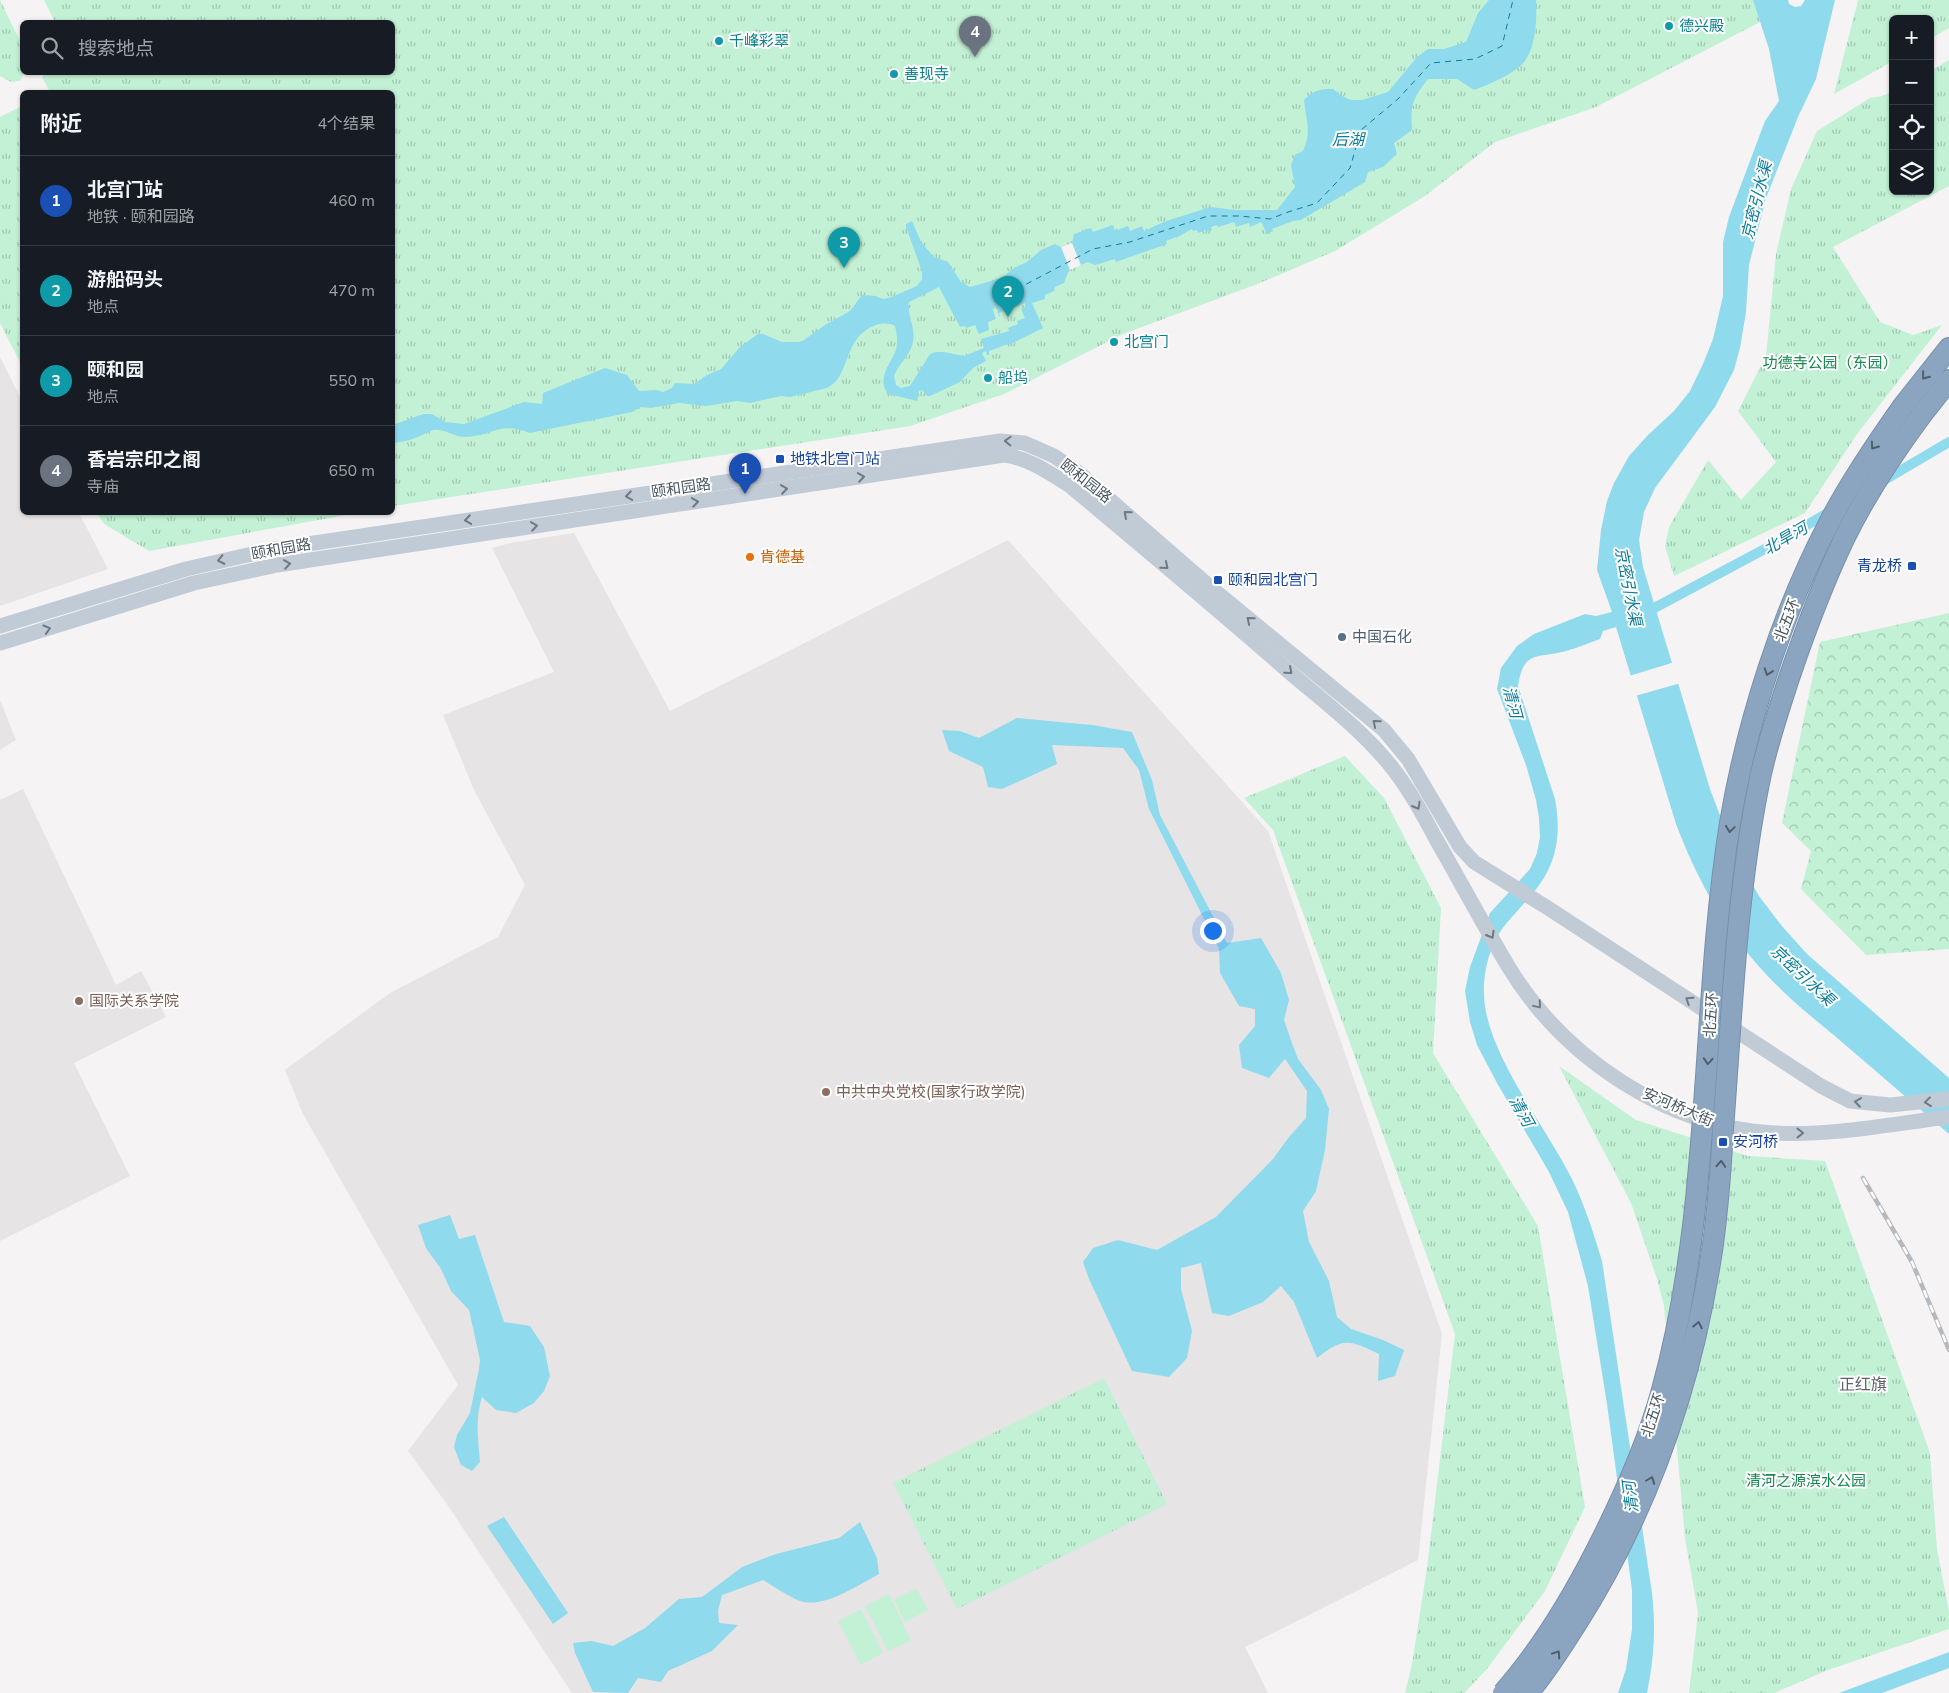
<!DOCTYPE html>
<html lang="zh">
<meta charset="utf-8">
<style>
body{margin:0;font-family:"Nunito Sans","Noto Sans SC",sans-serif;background:#242831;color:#f1f3f6}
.controls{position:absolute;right:15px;top:15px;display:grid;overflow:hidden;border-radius:8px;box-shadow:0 1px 4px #0004}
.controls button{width:45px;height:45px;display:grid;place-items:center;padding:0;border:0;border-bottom:1px solid #363941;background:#171b24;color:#f1f3f6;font:25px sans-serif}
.you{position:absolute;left:1212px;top:930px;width:18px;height:18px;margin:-12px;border:4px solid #fff;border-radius:50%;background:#1a73e8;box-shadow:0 0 0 8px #1a73e833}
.badge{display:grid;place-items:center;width:32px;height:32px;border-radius:50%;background:#1a73e8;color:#fff;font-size:16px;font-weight:700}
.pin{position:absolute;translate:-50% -41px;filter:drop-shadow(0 1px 2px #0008)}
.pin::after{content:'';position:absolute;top:26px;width:18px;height:15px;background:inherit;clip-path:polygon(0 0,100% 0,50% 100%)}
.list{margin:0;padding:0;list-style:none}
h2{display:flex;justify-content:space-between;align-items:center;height:65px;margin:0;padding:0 20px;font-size:21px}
h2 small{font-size:16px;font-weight:400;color:#9ea1a6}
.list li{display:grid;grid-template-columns:32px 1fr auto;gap:15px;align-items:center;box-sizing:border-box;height:90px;padding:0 20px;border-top:1px solid #363941}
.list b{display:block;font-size:19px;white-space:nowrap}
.list p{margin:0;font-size:16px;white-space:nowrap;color:#9ea1a6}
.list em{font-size:16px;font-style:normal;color:#9ea1a6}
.icon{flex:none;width:28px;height:28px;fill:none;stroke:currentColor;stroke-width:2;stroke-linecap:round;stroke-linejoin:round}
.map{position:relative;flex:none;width:1949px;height:1693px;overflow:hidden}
.search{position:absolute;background:#171b24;box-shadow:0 1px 4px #0004;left:20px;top:20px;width:375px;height:55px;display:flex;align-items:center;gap:12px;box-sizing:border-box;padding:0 18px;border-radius:8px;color:#9ea1a6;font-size:19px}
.panel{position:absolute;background:#171b24;box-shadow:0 1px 4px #0004;left:20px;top:90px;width:375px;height:425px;border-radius:8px}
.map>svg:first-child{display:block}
.education{fill:#e6e4e5}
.grass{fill:url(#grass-tufts)}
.forest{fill:url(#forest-crowns)}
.garden{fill:#c3f1d5}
.water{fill:#90daee;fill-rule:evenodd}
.pier{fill:#f5f3f3}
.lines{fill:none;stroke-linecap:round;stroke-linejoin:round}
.canal{stroke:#90daee;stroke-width:10}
.ferry{stroke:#0c7c9b;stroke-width:1;stroke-dasharray:6 5;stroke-linecap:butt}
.motorway-casing{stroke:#7690ad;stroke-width:22}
.secondary{stroke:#c1cbd6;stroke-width:15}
.motorway{stroke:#8ba5c1;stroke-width:20}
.rail-casing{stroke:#b5b8bd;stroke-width:4.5}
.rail{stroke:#fff;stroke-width:2.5;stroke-dasharray:8;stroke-linecap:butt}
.motorway-bridge-casing{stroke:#7690ad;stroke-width:22;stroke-linecap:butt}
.motorway-bridge{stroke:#8ba5c1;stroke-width:20}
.oneway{stroke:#505e6b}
.oneway2{stroke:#6e7984}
.culture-dot{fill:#0f9aa8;stroke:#fff;stroke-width:2}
.transit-dot{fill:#1a4fb4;stroke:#fff;stroke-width:2}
.food-dot{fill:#e8710a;stroke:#fff;stroke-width:2}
.service-dot{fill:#5c6f8a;stroke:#fff;stroke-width:2}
.education-dot{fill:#8d6e63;stroke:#fff;stroke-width:2}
.labels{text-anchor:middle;stroke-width:4;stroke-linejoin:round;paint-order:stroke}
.culture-label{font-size:15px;fill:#0d838f;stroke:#fff;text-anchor:start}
.park-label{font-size:15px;fill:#17864f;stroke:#fff}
.transit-label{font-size:15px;fill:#164399;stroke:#fff;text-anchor:start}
.street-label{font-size:15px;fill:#4a5661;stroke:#fff}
.food-label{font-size:15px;fill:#c56008;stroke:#fff;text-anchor:start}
.service-label{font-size:15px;fill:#4e5e75;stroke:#fff;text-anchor:start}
.education-label{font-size:15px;fill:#785e54;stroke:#fff;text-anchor:start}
.water-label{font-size:16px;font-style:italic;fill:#0c7c9b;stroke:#fff}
.neighbourhood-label{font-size:16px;fill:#5f6368;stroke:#fff}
</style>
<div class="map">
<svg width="1949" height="1693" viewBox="0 0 1949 1693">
<defs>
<pattern id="grass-tufts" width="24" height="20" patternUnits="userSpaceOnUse" patternTransform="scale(1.25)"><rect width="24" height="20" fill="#c3f1d5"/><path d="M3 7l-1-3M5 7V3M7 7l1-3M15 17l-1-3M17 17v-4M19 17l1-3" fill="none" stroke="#a0c6b0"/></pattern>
<pattern id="forest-crowns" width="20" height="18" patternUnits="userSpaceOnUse" patternTransform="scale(1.25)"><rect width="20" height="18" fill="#c3f1d5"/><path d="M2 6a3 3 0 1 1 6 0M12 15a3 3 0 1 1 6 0" fill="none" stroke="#a0c6b0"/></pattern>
</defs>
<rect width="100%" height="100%" fill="#f5f3f3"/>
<g class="education">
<polygon points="0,357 22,401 22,512 79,513 108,569 0,606"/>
<polygon points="574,533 670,711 1008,540 1268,831 1442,1334 1418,1560 1245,1647 1268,1693 572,1693 449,1507 408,1451 458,1385 303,1114 285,1070 390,993 498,937 525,885 474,790 443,715 554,672 492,548 510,543"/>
<polygon points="0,700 16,740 0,750"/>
<polygon points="23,789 116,985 141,971 166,1017 74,1063 130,1176 0,1241 0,800"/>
</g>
<g class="grass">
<polygon points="0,0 22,45 22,72 24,73 20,81 11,82 0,76"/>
<polygon points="44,0 1773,0 1760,22 1596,107 1495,142 1425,196 1335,251 1255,285 1123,334 1004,394 910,426 393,506 392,92 50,92 42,77 47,72 392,72 392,22 55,22"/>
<polygon points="1858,0 1949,0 1949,28 1930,39 1930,19 1893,19 1893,61 1834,94"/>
<polygon points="1949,60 1949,186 1833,247 1880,322 1913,335 1942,325 1857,434 1805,513 1674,576 1665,546 1669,527 1708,460 1741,500 1776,462 1738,411 1766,356 1776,254 1791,189 1817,131 1870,98 1883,96 1893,91 1893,191 1930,191 1930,71"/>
<polygon points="22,106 22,366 0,323 0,117"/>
<polygon points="97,513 357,513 149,551 104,524"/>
<polygon points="1345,756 1384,798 1441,908 1433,1053 1538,1226 1585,1507 1545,1591 1487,1669 1464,1693 1405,1693 1412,1664 1427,1568 1455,1334 1273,830 1244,798"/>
<polygon points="1559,1066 1636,1120 1748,1156 1825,1161 1930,1453 1937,1549 1949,1612 1949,1629 1828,1670 1774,1693 1689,1693 1698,1613 1685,1538 1664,1306 1657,1279 1631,1203"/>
<polygon points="1104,1378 1167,1504 957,1609 893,1483"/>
</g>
<polygon class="forest" points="1949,613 1949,949 1866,955 1801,889 1811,851 1782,823 1820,642"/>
<g class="garden">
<polygon points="916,1588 928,1610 905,1622 894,1600"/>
<polygon points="889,1594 911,1641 888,1651 865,1606"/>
<polygon points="861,1609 883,1653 861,1665 838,1621"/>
</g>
<g class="water">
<path d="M1489,0H1536C1537,19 1536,45 1525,61C1516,73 1488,85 1474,90L1457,79H1428C1413,98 1410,104 1412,130L1394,143L1397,154L1383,167L1368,172L1365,182L1301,220L1293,221L1272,229L1273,231L1267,234L1261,222L1250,227L1249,223L1236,227L1234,222L1218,227L1217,225L1211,227L1212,230L1206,232L1205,230L1198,233L1197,230L1193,231L1192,229L1176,238V237L1166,241L1167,244L1116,262L1115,259L1095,265L1088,262L1069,270L1064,283L1055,287L1054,291L1045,295V299L1032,303L1043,328L1009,345L1008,344L989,351V355H987L986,351L982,353L986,361L973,368L960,382L930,396H927L922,390L919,391L917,401L888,394C876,379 891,363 896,350C898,342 897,334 895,326C889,323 884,323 876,325C842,337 851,377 827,388L790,397L781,396L750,403L737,401L706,406L679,403L651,408L641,407L632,412L530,433C498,421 494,436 466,437C453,437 445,428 433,430C427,432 421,436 415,438C408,441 400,442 393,443V425L423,414H432L445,422L464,424L524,402L542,404L543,393L605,368L627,375L639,391L657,390L663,392L672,388L675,383L694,384L707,375L721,369L740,347L758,334H763L782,342H801L825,325L850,311L862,295L876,296L883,299L889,298L917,286L922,279V271L906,227V224L912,221L921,242L934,257L948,262L961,282L970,287L1002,278L1014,268L1027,262L1041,250L1055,244L1061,247L1072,243L1074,234L1091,228L1093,232L1113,225L1115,231L1128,226L1130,231L1142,226L1144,231L1166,221L1211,207L1235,210H1277L1295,187L1291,165L1295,155L1303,151C1312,130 1306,121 1304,100C1313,90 1321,89 1333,89L1344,97L1351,100H1362L1388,92L1417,57L1428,49H1444L1466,42L1478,13ZM939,287L960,327L965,326L966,328L975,325L979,334L989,330L988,322L996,319L992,307L996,306L999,316H1000L999,313L1009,309L1006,301L1008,299L1015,307L1025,303V307L1021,309L1025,318L1017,321L1018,324L1008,328L1009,331L981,339L984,348L964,356L944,352H936L930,354L910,386L901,388L896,385L894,376C898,364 911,355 913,342C916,328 907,316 909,302Z"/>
<path d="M1753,0H1788L1789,4L1795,7L1801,6L1805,0H1835L1816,79L1798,117L1766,198L1749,265L1746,312L1740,348L1734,370L1715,407L1655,488L1644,512L1639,540L1643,567L1710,789L1734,852L1759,896L1781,925L1807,954L1949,1078V1134C1911,1102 1874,1069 1836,1037C1808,1014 1779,990 1755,962C1720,921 1695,874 1676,824L1616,627L1603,631L1600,639C1588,643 1577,648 1566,651C1537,659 1524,649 1518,686L1555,799C1560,826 1559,852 1545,876C1534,895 1516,911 1502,929C1490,946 1483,972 1484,993C1484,1047 1539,1118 1565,1166C1582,1196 1592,1228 1602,1261L1652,1593C1656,1629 1654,1658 1647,1693H1618L1626,1669L1632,1629V1590L1607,1404L1588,1286L1568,1212L1549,1172L1497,1083L1477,1045L1470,1022L1465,991L1470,967L1490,913L1530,869L1537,853L1540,837L1539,818L1536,800L1526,765L1497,689L1501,668L1517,646L1534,634L1585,614L1596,616L1612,612L1597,570L1601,530L1607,501L1614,483L1629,456L1647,436L1674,411L1690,391L1703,364L1713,339L1723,296V242L1729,217L1765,121L1779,101L1769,49Z"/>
<path d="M1017,718L1092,725L1132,732L1152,780L1160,815L1227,943L1261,938L1281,973L1289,1000L1284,1020L1292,1043L1298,1059L1321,1090L1329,1109L1325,1150L1316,1191L1303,1211L1309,1242L1329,1281L1337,1317L1351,1329L1383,1340L1404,1350L1395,1376L1378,1381L1379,1354C1349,1340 1344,1337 1317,1358L1294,1302L1281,1286L1263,1302L1229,1316L1212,1313L1201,1263L1181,1268V1289L1192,1331L1187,1358L1169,1377L1132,1371L1089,1279L1083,1262L1093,1248L1118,1240L1157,1250L1216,1217L1273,1159L1289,1137L1306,1118L1307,1091L1285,1059L1269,1078L1242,1068L1239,1045L1255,1026V1009L1239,1006L1220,973L1219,949L1149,809L1139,770L1123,748L1052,745L1057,764L1002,789L988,787L983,767L949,751L942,730L960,731L979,738Z"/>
<path d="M450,1215L459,1239L475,1235L504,1322L530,1326L544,1347L550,1376L544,1391L534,1403L516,1413L496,1410L482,1397C475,1418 478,1440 480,1462L472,1471L461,1465L454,1447L457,1435L470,1413L479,1369L480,1360L473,1328L469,1310L451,1291L441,1269L426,1248L418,1225Z"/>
<polygon points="504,1517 568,1613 553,1624 487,1526"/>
<path d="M860,1522L877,1558L879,1574C858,1585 824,1609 800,1601C791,1598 773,1586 763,1580L722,1595L718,1611L719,1623L738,1625L712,1651L668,1671L661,1682L638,1678L628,1693L593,1692L575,1653L573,1643L592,1641L613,1646L645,1628L679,1599L702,1597L742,1567L776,1554L839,1538Z"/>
<polygon points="1949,1652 1949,1668 1882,1693 1839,1693"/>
</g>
<g class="pier">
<polygon points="1072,243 1081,265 1070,270 1061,247"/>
<polygon points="1675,662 1681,683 1635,696 1629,676"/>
</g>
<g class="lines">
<g class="canal">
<polyline points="1881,482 1949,442"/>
<polyline points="1645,613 1778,542 1831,511"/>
</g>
<polyline class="ferry" points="1006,311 1000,298 1093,249 1130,242 1208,216 1240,216 1270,219 1288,212 1317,203 1350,168 1361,130 1398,99 1431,63 1475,59 1502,46 1513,0"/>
<defs>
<g id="motorway">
<polyline points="1903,406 1949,348"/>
<polyline points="1920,417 1949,380"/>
</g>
</defs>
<use href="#motorway" class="motorway-casing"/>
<g class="secondary">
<polyline points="0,626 186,569 274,549 1000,441 1024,443 1036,448 1054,456 1079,473 1209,586 1384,730 1408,759 1460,847 1474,862 1548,908 1821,1086 1850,1101 1890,1105 1949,1099"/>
<path d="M0,643L194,583L277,565L1004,455C1028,458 1048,472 1069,485C1142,546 1215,607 1287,670C1322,700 1361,729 1390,765C1408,787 1422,813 1436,839C1460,881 1483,924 1508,966C1563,1057 1667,1128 1775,1133C1833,1136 1891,1124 1949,1117"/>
</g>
<use href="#motorway" class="motorway"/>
<defs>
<polyline id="rail" points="1863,1178 1912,1262 1949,1350"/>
</defs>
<use href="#rail" class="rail-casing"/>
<use href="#rail" class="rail"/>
<defs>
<g id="motorway-bridge">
<path d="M1503,1693C1541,1650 1571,1600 1597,1549C1623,1498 1647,1445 1662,1390C1713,1205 1700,1011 1730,823C1747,722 1782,613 1829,523C1850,482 1876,444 1903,406"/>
<path d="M1528,1693C1546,1672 1560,1649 1575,1626C1650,1509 1693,1381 1713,1244C1718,1206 1721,1167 1723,1129C1732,1013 1736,897 1759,783C1766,747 1778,712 1789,678C1805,631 1823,583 1844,539C1865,496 1892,455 1920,417"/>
</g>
</defs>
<use href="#motorway-bridge" class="motorway-bridge-casing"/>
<use href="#motorway-bridge" class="motorway-bridge"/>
</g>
<defs><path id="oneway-chevron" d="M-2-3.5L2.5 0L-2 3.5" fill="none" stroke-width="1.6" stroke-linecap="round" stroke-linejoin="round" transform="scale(1.25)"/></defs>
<g class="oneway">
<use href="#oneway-chevron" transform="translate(1925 376) rotate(129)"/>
<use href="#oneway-chevron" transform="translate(1874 446) rotate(125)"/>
<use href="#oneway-chevron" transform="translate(1768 672) rotate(109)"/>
<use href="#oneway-chevron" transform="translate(1730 829) rotate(98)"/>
<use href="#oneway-chevron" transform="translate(1708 1061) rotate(94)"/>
<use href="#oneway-chevron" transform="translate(1721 1164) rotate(-86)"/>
<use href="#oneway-chevron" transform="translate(1698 1325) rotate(-79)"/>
<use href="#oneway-chevron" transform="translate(1651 1480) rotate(-69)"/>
<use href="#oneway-chevron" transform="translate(1557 1654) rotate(-56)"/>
</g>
<g class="oneway2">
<use href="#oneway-chevron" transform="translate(1008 441) rotate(-178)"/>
<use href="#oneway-chevron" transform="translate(861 477) rotate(-9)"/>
<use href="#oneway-chevron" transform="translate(784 489) rotate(-8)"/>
<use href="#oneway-chevron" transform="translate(629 496) rotate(172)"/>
<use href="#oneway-chevron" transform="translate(695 502) rotate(-9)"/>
<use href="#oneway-chevron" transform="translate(1127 514) rotate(-139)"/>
<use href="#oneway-chevron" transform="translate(468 520) rotate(171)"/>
<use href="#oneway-chevron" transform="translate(534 526) rotate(-8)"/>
<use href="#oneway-chevron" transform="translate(221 560) rotate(168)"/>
<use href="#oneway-chevron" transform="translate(287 564) rotate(-8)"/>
<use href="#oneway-chevron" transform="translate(1165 566) rotate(40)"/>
<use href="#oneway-chevron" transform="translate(1250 620) rotate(-140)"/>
<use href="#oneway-chevron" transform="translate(47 629) rotate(-17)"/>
<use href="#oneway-chevron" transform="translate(1289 671) rotate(41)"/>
<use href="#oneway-chevron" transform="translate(1376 723) rotate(-140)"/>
<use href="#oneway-chevron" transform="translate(1417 806) rotate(60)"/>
<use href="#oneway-chevron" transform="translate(1491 935) rotate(60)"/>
<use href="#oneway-chevron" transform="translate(1689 1000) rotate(-147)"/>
<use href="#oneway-chevron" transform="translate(1538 1005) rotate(50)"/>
<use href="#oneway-chevron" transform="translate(1858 1102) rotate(-172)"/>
<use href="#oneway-chevron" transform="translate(1928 1102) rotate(173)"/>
<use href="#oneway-chevron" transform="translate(1800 1133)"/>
</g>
<g class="culture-dot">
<circle cx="1669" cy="26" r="5"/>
<circle cx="719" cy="41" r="5"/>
<circle cx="894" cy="74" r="5"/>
<circle cx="1114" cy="342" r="5"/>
<circle cx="988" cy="378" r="5"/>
</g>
<g class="transit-dot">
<rect x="775" y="454" width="10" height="10" rx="2.5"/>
<rect x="1907" y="561" width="10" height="10" rx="2.5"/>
<rect x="1213" y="575" width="10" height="10" rx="2.5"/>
<rect x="1718" y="1137" width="10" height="10" rx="2.5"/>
</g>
<circle class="food-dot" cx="750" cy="557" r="5"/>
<circle class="service-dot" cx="1342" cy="637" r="5"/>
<g class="education-dot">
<circle cx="79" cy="1001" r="5"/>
<circle cx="826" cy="1092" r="5"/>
</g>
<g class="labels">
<g class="culture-label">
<text x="1679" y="31">德兴殿</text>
<text x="729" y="46">千峰彩翠</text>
<text x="904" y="79">善现寺</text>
<text x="1124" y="347">北宫门</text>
<text x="998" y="383">船坞</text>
</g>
<g class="park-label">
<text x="1830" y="368">功德寺公园（东园）</text>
<text x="1806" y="1486">清河之源滨水公园</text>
</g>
<g class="transit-label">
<text x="790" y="464">地铁北宫门站</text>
<text x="1902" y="571" text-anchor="end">青龙桥</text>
<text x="1228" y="585">颐和园北宫门</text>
<text x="1733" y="1147">安河桥</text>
</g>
<g class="street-label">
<text transform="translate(1086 481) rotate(38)" y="5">颐和园路</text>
<text transform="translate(681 488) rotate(-8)" y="5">颐和园路</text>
<text transform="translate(281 549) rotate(-10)" y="5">颐和园路</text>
<text transform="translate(1787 620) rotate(-69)" y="5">北五环</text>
<text transform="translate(1711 1015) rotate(-86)" y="5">北五环</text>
<text transform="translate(1678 1107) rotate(23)" y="5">安河桥大街</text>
<text transform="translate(1653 1415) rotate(-72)" y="5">北五环</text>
</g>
<g class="food-label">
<text x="760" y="562">肯德基</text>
</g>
<g class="service-label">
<text x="1352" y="642">中国石化</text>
</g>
<g class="education-label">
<text x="89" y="1006">国际关系学院</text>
<text x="836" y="1097">中共中央党校(国家行政学院)</text>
</g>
<g class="water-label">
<text x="1348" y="145">后湖</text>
<text transform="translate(1756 200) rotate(-76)" y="6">京密引水渠</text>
<text transform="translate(1785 538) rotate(-30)" y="6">北旱河</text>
<text transform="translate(1629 586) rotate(79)" y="6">京密引水渠</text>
<text transform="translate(1513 702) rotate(75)" y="6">清河</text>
<text transform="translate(1803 975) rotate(43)" y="6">京密引水渠</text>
<text transform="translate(1522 1111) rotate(61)" y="6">清河</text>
<text transform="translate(1630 1497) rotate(-97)" y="6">清河</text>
</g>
<g class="neighbourhood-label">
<text x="1863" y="1390">正红旗</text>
</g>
</g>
</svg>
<div class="controls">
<button>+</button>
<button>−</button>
<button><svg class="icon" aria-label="locate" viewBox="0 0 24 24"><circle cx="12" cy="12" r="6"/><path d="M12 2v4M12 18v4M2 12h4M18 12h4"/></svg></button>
<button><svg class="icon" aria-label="layers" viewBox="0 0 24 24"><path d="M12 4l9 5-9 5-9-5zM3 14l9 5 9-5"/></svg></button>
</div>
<div class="you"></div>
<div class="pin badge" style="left:745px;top:494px;background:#1a4fb4">1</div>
<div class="pin badge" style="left:1008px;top:317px;background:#0f9aa8">2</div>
<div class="pin badge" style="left:844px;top:268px;background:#0f9aa8">3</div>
<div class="pin badge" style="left:975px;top:57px;background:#6b7280">4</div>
<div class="search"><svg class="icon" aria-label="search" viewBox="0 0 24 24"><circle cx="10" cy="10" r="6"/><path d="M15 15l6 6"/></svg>搜索地点</div>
<section class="panel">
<h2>附近<small>4个结果</small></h2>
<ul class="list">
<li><span class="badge" style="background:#1a4fb4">1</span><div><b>北宫门站</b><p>地铁 · 颐和园路</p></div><em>460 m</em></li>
<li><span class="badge" style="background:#0f9aa8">2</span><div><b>游船码头</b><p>地点</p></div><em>470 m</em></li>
<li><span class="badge" style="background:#0f9aa8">3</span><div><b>颐和园</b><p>地点</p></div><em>550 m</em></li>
<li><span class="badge" style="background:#6b7280">4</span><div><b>香岩宗印之阁</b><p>寺庙</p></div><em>650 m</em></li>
</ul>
</section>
</div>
